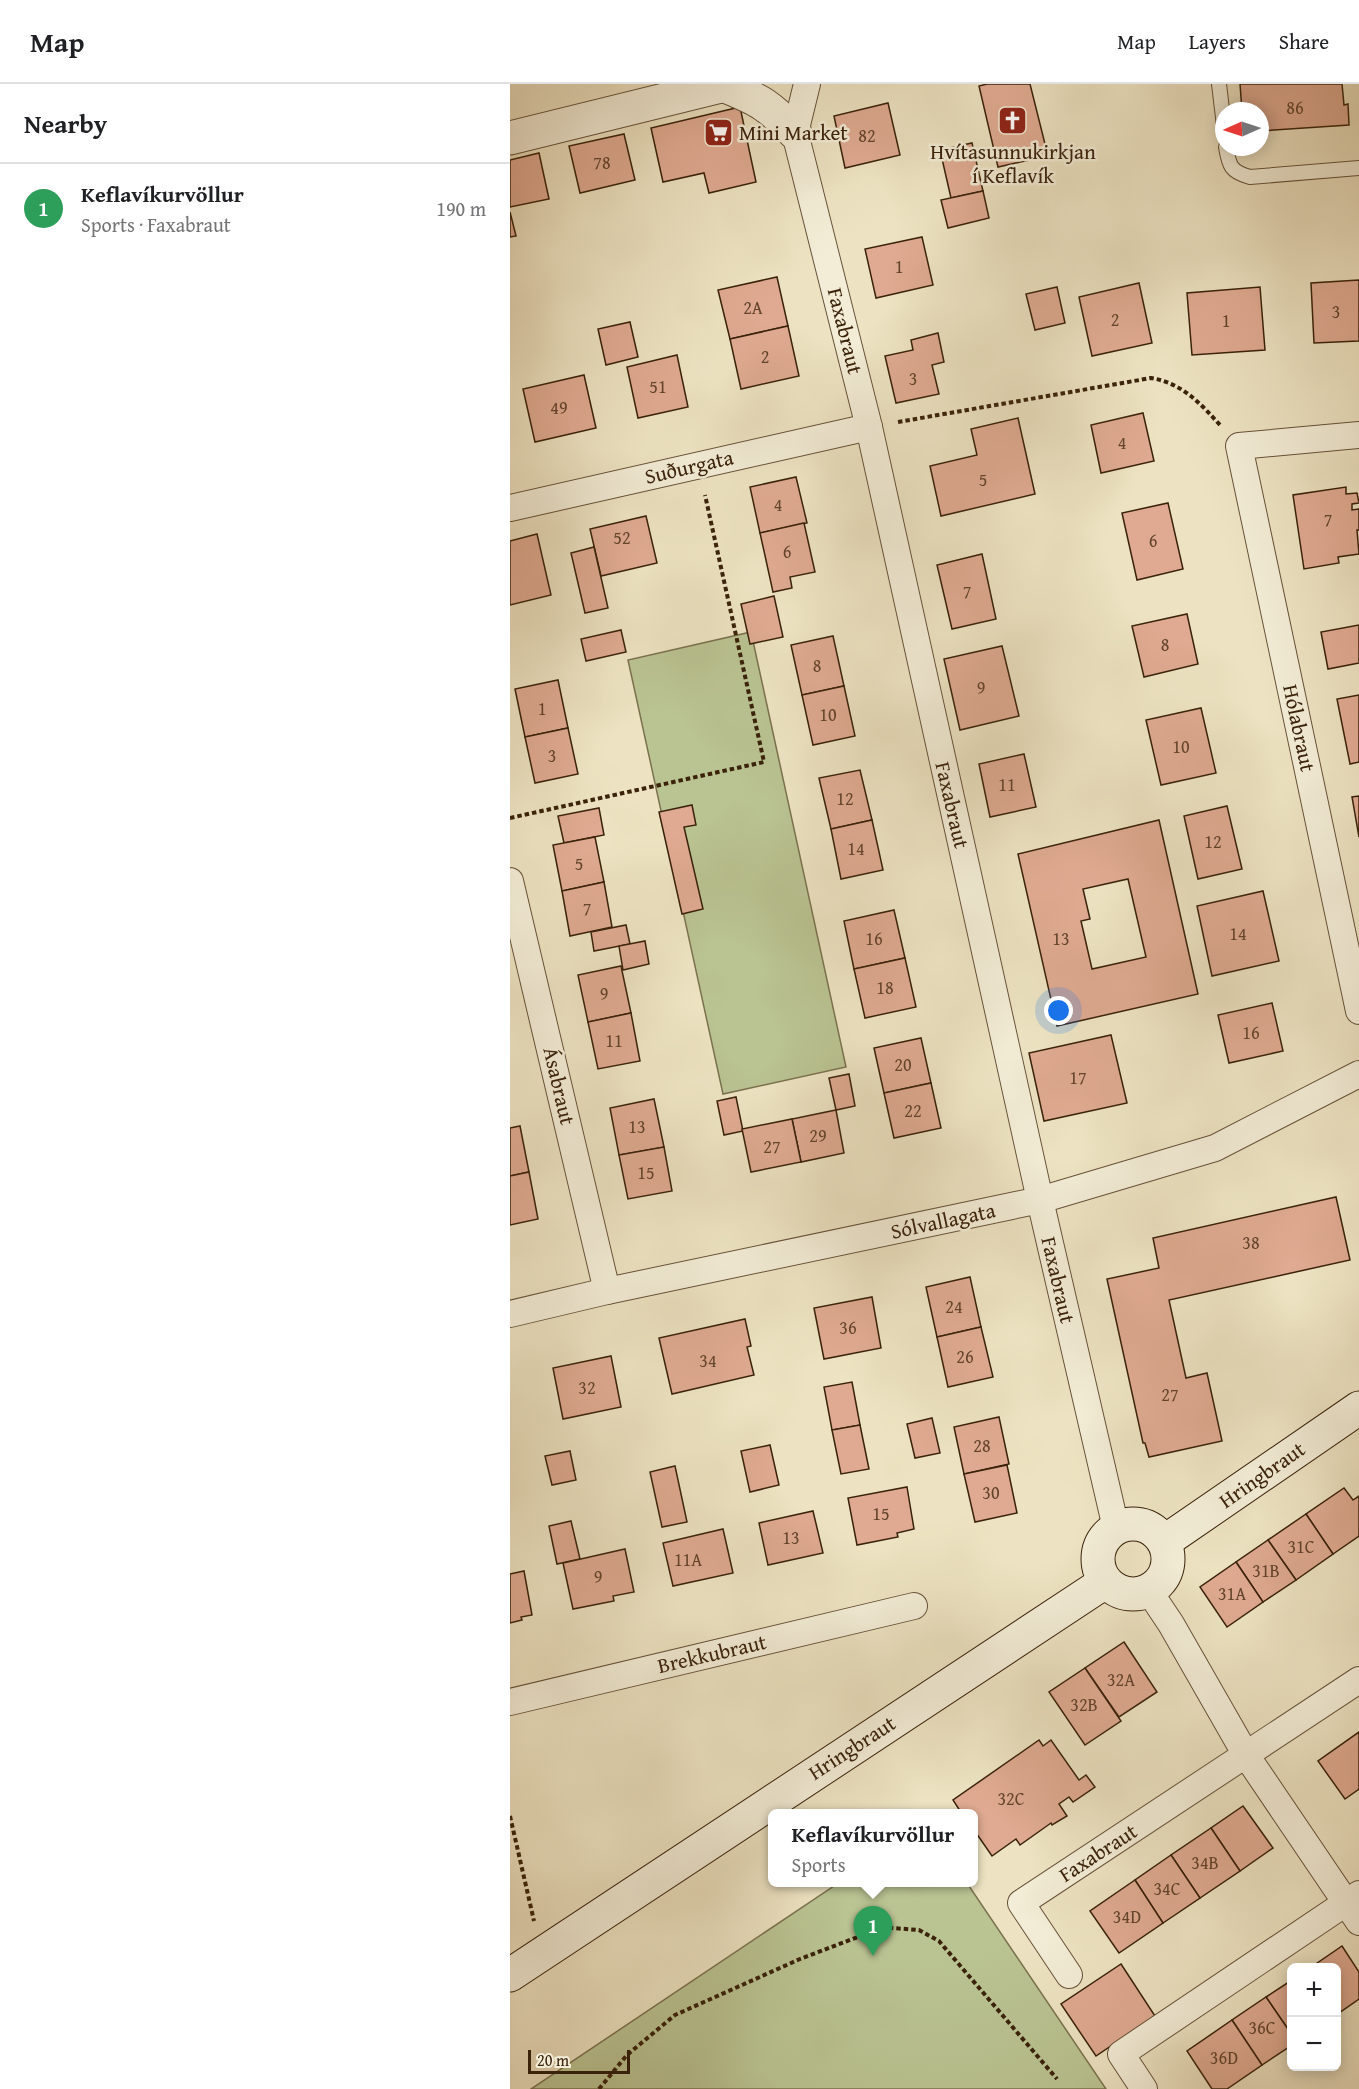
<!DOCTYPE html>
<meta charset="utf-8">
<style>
body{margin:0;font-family:"Gentium Book Plus",serif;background:#f2f2f2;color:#202124}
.controls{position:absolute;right:18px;bottom:18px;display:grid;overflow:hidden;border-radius:9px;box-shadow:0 3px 15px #0003}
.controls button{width:54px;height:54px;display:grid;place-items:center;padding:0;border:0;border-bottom:2px solid #e0e0e0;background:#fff;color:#202124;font:30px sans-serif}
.compass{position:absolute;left:705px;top:18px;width:54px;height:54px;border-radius:50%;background:#fff;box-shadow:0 3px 15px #0003;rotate:267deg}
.scale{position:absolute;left:18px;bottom:15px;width:102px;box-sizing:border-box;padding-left:6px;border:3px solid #3a220b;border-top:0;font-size:16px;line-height:21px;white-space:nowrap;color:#3a220b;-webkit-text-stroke:4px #f3edd7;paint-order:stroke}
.you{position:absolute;left:549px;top:927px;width:21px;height:21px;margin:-15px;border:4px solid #fff;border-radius:50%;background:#1a73e8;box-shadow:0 0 0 9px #1a73e833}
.badge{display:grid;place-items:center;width:39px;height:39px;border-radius:50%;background:#8f2418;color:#fff;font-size:20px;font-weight:700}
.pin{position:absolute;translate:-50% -50px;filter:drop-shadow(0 2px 3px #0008)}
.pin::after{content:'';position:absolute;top:32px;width:21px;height:18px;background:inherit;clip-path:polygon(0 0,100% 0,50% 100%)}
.popup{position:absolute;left:258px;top:1725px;width:210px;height:78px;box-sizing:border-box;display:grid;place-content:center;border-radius:9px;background:#fff;filter:drop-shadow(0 2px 4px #0005);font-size:20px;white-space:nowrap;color:#757577}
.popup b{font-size:22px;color:#202124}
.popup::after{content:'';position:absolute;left:50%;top:100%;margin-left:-12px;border:12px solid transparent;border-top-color:#fff}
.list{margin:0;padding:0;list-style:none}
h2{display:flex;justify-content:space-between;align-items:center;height:78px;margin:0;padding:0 24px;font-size:26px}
h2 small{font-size:20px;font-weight:400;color:#757577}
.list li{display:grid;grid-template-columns:39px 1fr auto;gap:18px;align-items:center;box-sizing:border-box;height:90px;padding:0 24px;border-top:2px solid #e0e0e0}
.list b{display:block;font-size:22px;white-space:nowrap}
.list p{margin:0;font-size:20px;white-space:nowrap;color:#757577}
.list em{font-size:20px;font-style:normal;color:#757577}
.map{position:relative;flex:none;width:849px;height:2005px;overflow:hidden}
header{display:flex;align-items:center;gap:36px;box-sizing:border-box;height:84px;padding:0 30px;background:#fff;border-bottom:2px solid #e0e0e0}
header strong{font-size:28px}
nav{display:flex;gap:33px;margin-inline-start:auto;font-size:21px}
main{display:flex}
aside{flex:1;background:#fff}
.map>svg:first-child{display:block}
.green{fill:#bac392;stroke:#7a724e;stroke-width:1.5}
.building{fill:#dfaa91;stroke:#3a220b;stroke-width:1.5;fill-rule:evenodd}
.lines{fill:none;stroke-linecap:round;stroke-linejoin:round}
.service-casing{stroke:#675239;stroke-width:16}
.minor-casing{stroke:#675239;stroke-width:28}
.tertiary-casing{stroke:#675239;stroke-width:35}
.secondary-casing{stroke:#3a220b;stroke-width:35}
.path{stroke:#3a220b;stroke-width:4;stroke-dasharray:4.5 3;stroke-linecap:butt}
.service{stroke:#f3edd7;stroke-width:14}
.minor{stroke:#f3edd7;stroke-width:26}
.tertiary{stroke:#f3edd7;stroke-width:33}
.secondary{stroke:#f3edd7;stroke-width:33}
.labels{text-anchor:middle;stroke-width:5;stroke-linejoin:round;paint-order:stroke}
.number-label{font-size:18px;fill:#63442c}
.poi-label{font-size:21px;fill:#3a220b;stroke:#f3edd7;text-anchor:start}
.street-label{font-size:21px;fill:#3a220b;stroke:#f3edd7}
</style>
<header>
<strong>Map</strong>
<nav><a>Map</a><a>Layers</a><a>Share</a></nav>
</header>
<main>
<aside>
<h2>Nearby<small></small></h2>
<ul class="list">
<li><span class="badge" style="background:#2e9e5b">1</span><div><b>Keflavíkurvöllur</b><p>Sports · Faxabraut</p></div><em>190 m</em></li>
</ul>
</aside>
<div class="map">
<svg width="849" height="2005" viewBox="0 0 849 2005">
<rect width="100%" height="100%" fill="#ede3c2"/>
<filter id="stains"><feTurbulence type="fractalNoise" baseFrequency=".00333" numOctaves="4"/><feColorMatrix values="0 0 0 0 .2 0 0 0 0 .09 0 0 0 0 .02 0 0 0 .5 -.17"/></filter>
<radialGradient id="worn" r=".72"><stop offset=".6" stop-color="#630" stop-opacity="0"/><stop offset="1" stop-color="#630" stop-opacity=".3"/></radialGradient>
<g class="green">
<polygon points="241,548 336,983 213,1010 118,576"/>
<polygon points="330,1798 457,1799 596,2005 21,2005"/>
</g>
<g class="building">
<polygon points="477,0 520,0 538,72 488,83 469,2"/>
<polygon points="730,0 832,0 834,21 838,20 839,41 750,47 750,27 732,27"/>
<polygon points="378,19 390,71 335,84 324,32"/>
<polygon points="230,23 246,98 199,109 194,89 153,98 141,44"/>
<polygon points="114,50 125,96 70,109 59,62"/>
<polygon points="462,59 473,107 441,114 430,66"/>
<polygon points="29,69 39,115 0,123 0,76"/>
<polygon points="473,107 479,134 438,144 431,116"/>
<polygon points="0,128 6,152 0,153"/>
<polygon points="412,153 423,201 366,214 355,165"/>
<polygon points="267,193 278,242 220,255 208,206"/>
<polygon points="849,196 849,257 804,259 801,199"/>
<polygon points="629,199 642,259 582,272 569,213"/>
<polygon points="547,203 555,239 525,246 516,210"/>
<polygon points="750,203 755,266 682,271 677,209"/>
<polygon points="120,238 128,273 96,281 88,245"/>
<polygon points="278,242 289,292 231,305 220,255"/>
<polygon points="428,249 434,278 422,281 429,310 386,319 375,272 403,266 401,256"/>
<polygon points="167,271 178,323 128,334 117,283"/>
<polygon points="74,291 86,344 25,358 13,305"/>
<polygon points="633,329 644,377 591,389 581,341"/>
<polygon points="508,334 525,410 431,432 420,382 467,371 461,345"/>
<polygon points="286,393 297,439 250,449 240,403"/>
<polygon points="836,403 836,410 847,409 849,419 842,420 842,426 849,425 849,446 847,446 849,470 828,473 829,479 794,485 783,411"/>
<polygon points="658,419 673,485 627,496 612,429"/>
<polygon points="136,432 147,479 91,492 80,445"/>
<polygon points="294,439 305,488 280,493 282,504 263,508 250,449"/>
<polygon points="27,450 41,511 0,521 0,457"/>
<polygon points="84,463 98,524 75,529 61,469"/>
<polygon points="472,470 486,535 442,545 427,481"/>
<polygon points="264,512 273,553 240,560 231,520"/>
<polygon points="677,530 688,580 634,593 622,542"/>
<polygon points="849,541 849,579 818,585 811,548"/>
<polygon points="111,546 116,568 76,577 71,555"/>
<polygon points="323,552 334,602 292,611 281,561"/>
<polygon points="492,562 509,632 450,646 434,575"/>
<polygon points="48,596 58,644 15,653 5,605"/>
<polygon points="334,602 345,652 303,661 292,611"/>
<polygon points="849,611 849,678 840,680 827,615"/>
<polygon points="691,624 706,689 651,701 636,636"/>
<polygon points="58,644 68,690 25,699 15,653"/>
<polygon points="514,670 526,723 480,733 469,680"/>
<polygon points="350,686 362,736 321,745 309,694"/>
<polygon points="849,712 849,753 842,713"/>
<polygon points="182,721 186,741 174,743 193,825 172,830 149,728"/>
<polygon points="717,722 732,785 688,795 674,732"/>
<polygon points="89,724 94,751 54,759 48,732"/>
<polygon points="362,736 373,786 331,795 321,745"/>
<path d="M649,736L688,910L547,942L508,770ZM618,795L636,873L582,885L571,837L580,835L573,805Z"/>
<polygon points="85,753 94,798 52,807 43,761"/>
<polygon points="94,798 102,843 60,852 52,807"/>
<polygon points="753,807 769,877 702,892 687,822"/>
<polygon points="384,826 395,874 344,885 334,837"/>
<polygon points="116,841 120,860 84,867 81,848"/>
<polygon points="135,857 139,880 113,886 109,862"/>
<polygon points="395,874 406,923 355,934 344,885"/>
<polygon points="111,882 121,929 78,938 68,891"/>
<polygon points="762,919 773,967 719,979 708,931"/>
<polygon points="121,929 130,977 88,985 78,938"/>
<polygon points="601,951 617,1019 534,1037 519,969"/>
<polygon points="411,954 421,999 374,1009 364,964"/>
<polygon points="339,990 345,1022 326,1026 319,994"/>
<polygon points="421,999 431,1044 384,1054 374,1009"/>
<polygon points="226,1013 233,1047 214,1051 207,1017"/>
<polygon points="144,1015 154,1063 109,1071 100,1024"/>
<polygon points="326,1026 334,1069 291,1078 282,1035"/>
<polygon points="282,1035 291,1078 241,1088 232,1045"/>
<polygon points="10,1042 19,1088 0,1092 0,1044"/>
<polygon points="154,1063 162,1107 118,1115 109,1071"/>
<polygon points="19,1088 28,1135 0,1141 0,1092"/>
<polygon points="826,1113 840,1176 659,1216 676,1294 697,1289 712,1357 639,1373 635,1359 633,1359 597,1195 649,1184 643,1154"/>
<polygon points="460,1193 471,1243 427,1253 416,1203"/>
<polygon points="362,1213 371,1264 314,1275 304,1224"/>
<polygon points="235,1235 241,1262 237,1263 244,1291 162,1310 149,1254"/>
<polygon points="471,1243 483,1293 438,1303 427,1253"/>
<polygon points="101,1272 111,1323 53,1335 43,1284"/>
<polygon points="342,1298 350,1341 322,1346 314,1303"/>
<polygon points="489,1333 499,1380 454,1390 444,1343"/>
<polygon points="422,1334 430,1369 405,1374 397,1340"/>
<polygon points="350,1341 359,1385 331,1390 322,1346"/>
<polygon points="260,1361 269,1401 240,1408 231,1367"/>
<polygon points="60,1367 66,1396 42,1401 35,1372"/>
<polygon points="497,1381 507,1429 465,1438 454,1390"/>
<polygon points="165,1382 177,1438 152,1443 140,1388"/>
<polygon points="397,1403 404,1445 387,1449 388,1453 347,1461 338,1414"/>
<polygon points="834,1404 843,1416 849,1412 849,1452 823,1470 796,1430"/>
<polygon points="303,1427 313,1469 258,1481 249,1439"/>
<polygon points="796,1430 823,1470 786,1496 758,1456"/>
<polygon points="61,1437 70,1475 47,1480 39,1442"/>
<polygon points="213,1445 223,1489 163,1502 153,1459"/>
<polygon points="758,1456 786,1496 753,1518 726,1478"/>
<polygon points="115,1465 124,1508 103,1512 104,1517 63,1525 53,1479"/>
<polygon points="726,1478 753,1518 717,1543 690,1503"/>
<polygon points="14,1487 22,1531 11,1533 12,1536 0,1539 0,1490"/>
<polygon points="614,1558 647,1608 609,1633 575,1584"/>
<polygon points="575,1584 611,1637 575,1661 539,1608"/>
<polygon points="849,1648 849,1705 835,1715 808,1677"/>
<polygon points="529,1656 533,1662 541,1656 569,1696 576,1691 585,1703 563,1718 559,1713 549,1720 557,1732 542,1741 541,1739 510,1761 506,1755 482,1772 464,1746 464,1730 452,1730 443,1716"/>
<polygon points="733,1722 763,1764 730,1787 701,1744"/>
<polygon points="701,1744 730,1787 690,1814 661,1771"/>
<polygon points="661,1771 690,1814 653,1839 625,1796"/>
<polygon points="625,1796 653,1839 609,1869 580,1827"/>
<polygon points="832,1862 849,1888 849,1915 826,1931 826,1884 800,1884"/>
<polygon points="611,1880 645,1932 586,1972 551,1920"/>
<polygon points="782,1896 782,1951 756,1913"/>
<polygon points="756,1913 782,1951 782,1961 752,1981 722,1936"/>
<polygon points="722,1936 752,1981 717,2005 702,2005 677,1967"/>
</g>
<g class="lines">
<defs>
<g id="service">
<polyline points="709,0 714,42"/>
<path d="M716,63C719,82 721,88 740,93L849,84"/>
</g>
<g id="minor">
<polyline points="297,0 285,49 359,343 530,1116 606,1444"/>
<polyline points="849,351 729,362 849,927"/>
<polyline points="0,424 359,343"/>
<polyline points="0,797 97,1207"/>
<polyline points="0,1230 97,1207 530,1116 705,1064 849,990"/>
<polyline points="639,1507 661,1540 736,1671 849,1838"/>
<polyline points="0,1618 404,1522"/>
<polyline points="559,1891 511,1819 849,1596"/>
<polyline points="634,2005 611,1970 849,1810"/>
</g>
<g id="tertiary">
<path d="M215,2C250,16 260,22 285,49"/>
<polyline points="0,54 219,0"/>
</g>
<g id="secondary">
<circle cx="623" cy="1475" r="35"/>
<polyline points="654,1458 849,1324"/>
<polyline points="0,1891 595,1498"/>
</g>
</defs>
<use href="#service" class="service-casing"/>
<use href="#minor" class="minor-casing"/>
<use href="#tertiary" class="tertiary-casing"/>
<use href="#secondary" class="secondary-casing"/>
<g class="path">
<path d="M388,338L641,294C672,299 690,319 710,341"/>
<polyline points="0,734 254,678 195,411"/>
<polyline points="0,1732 24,1837"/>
<polyline points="89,2005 117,1971 165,1931 290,1875 353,1851 382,1844 409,1846 429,1857 547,1995"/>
</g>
<use href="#service" class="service"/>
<use href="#minor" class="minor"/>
<use href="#tertiary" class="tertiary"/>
<use href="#secondary" class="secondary"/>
</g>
<defs>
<symbol id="church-square" viewBox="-11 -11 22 22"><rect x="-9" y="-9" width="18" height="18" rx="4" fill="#8f2418" stroke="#f3edd7"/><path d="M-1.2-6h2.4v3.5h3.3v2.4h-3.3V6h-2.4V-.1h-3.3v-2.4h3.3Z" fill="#fff"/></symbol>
<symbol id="supermarket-square" viewBox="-11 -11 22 22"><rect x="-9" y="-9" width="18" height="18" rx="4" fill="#8f2418" stroke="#f3edd7"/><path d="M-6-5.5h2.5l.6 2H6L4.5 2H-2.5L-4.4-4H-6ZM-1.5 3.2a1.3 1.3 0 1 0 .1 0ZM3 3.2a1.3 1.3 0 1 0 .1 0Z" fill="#fff"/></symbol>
</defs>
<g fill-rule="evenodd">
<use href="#church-square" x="486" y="20" width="33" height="33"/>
<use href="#supermarket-square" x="192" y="32" width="33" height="33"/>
</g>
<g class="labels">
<g class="number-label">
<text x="785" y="30">86</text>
<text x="357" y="58">82</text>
<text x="92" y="85">78</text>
<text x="389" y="189">1</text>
<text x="243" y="230">2A</text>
<text x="826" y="234">3</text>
<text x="605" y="242">2</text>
<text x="716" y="243">1</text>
<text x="255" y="279">2</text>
<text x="403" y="301">3</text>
<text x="148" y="309">51</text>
<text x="49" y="330">49</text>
<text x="612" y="365">4</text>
<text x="473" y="402">5</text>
<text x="268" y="427">4</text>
<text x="818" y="442">7</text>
<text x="112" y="460">52</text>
<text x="643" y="463">6</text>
<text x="277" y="474">6</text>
<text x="457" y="514">7</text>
<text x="655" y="567">8</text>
<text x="307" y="588">8</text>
<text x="471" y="610">9</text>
<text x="32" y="631">1</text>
<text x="318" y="637">10</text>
<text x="671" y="669">10</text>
<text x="42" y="678">3</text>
<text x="497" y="707">11</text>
<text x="335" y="721">12</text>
<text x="703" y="764">12</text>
<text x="346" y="771">14</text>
<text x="69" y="786">5</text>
<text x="77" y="831">7</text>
<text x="728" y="856">14</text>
<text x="364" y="861">16</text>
<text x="551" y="861">13</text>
<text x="375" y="910">18</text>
<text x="94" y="916">9</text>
<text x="741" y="955">16</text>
<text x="104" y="963">11</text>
<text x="393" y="987">20</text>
<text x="568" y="1000">17</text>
<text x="403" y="1033">22</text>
<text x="127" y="1049">13</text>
<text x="308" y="1058">29</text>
<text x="262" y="1069">27</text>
<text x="136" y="1095">15</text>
<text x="741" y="1165">38</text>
<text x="444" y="1229">24</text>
<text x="338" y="1250">36</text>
<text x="455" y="1279">26</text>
<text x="198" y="1283">34</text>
<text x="77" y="1310">32</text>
<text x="660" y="1317">27</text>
<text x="472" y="1368">28</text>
<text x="481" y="1415">30</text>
<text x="371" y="1436">15</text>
<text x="281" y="1460">13</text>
<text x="791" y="1469">31C</text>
<text x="178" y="1482">11A</text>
<text x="756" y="1493">31B</text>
<text x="88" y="1499">9</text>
<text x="722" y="1516">31A</text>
<text x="611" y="1602">32A</text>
<text x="574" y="1627">32B</text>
<text x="501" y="1721">32C</text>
<text x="695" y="1785">34B</text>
<text x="657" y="1811">34C</text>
<text x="617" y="1839">34D</text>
<text x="752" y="1950">36C</text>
<text x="714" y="1980">36D</text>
</g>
<g class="poi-label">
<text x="229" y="56">Mini Market</text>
<text x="503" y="75" text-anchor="middle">Hvítasunnukirkjan<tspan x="503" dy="24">í Keflavík</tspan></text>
</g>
<g class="street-label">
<text transform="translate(335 247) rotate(76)" y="7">Faxabraut</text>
<text transform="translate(179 383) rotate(-13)" y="7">Suðurgata</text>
<text transform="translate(789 644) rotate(78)" y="7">Hólabraut</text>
<text transform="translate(442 721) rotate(77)" y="7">Faxabraut</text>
<text transform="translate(49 1002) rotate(77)" y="7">Ásabraut</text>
<text transform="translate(433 1137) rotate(-12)" y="7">Sólvallagata</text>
<text transform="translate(548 1196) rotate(77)" y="7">Faxabraut</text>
<text transform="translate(752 1391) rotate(-35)" y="7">Hringbraut</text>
<text transform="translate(202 1570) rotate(-13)" y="7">Brekkubraut</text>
<text transform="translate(342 1664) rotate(-33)" y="7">Hringbraut</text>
<text transform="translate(588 1769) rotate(-33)" y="7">Faxabraut</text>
</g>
</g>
<rect width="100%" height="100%" filter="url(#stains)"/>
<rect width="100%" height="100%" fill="url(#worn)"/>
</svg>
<div class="controls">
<button>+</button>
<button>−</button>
</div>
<svg class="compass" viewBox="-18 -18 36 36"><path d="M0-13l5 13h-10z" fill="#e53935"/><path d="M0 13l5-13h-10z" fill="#757577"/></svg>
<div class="scale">20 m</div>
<div class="you"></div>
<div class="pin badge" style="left:363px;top:1872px;background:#2e9e5b">1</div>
<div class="popup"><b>Keflavíkurvöllur</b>Sports</div>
</div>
</main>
